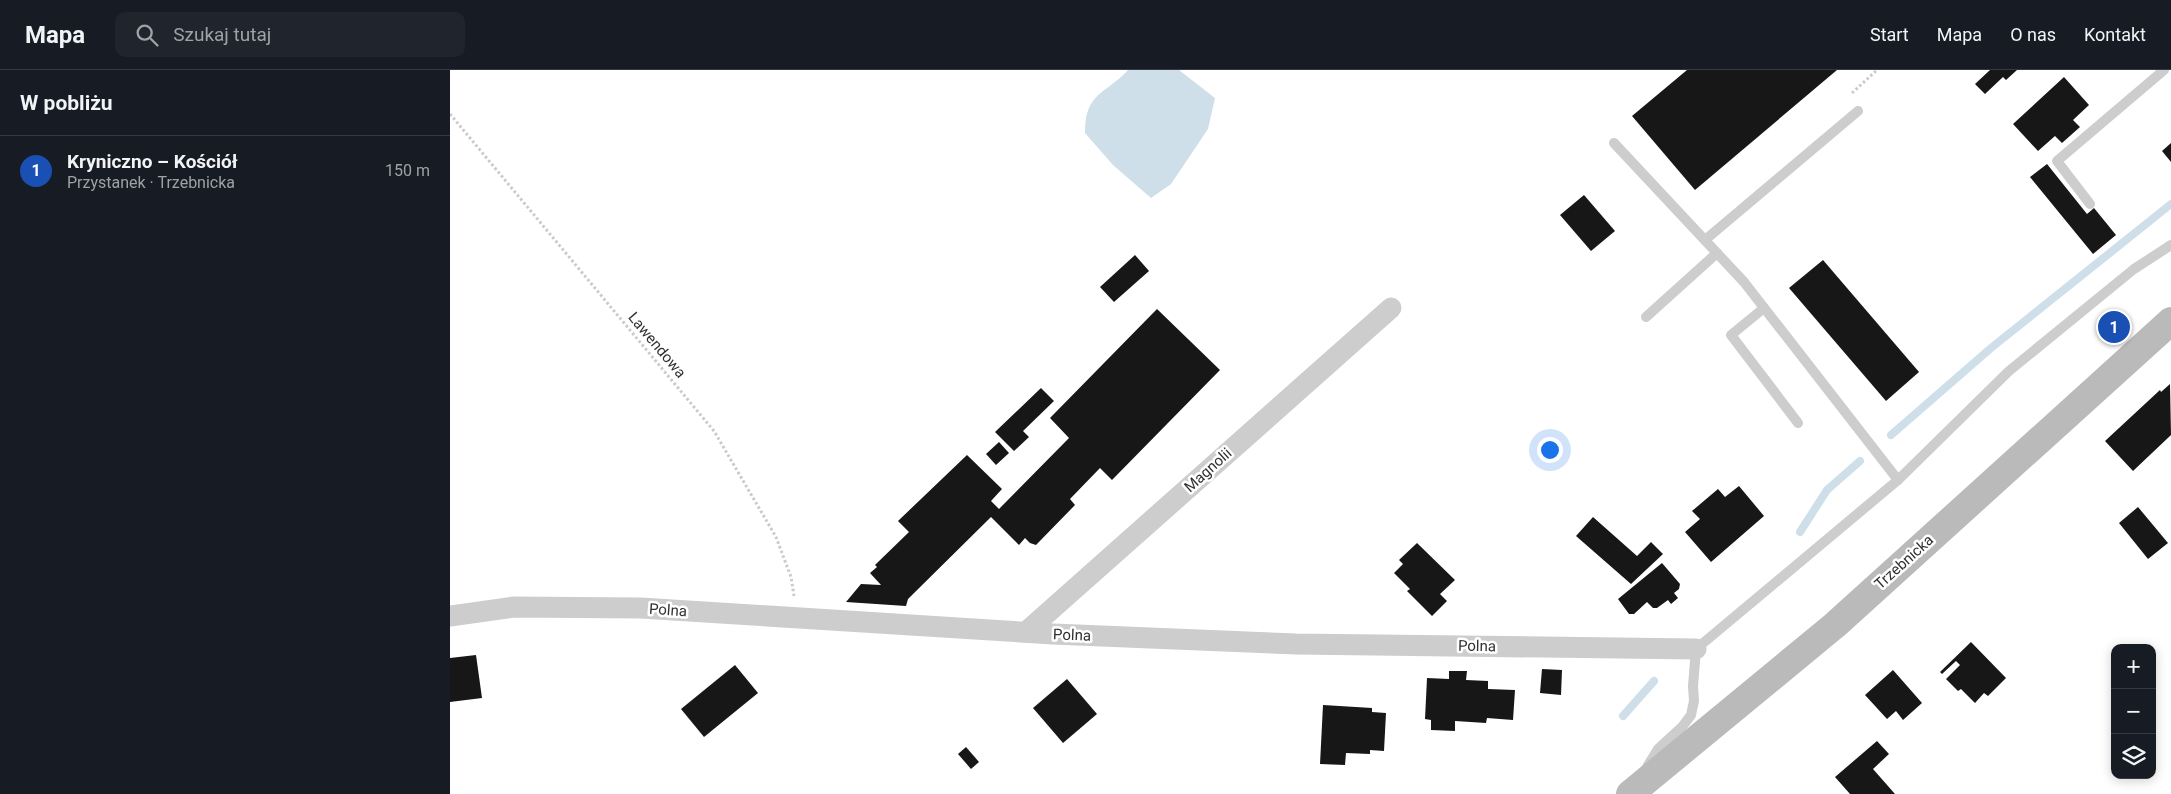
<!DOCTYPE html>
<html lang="pl">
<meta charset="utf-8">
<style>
body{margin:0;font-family:Roboto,sans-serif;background:#20242c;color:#f1f3f6}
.controls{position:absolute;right:15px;bottom:15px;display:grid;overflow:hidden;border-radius:10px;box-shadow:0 2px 12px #0003}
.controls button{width:45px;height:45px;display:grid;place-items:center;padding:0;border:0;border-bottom:1px solid #363941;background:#171b24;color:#f1f3f6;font:25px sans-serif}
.you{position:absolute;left:1099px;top:379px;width:18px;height:18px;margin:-12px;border:4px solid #fff;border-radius:50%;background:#1a73e8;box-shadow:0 0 0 8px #1a73e833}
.badge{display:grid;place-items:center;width:32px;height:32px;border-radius:50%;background:#2563eb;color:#fff;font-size:16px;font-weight:700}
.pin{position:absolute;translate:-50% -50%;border:2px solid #fff;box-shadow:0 1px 5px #0006}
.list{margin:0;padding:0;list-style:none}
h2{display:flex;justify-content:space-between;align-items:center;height:65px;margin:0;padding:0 20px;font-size:21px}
h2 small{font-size:16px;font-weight:400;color:#9ea1a6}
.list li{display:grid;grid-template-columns:32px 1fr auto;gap:15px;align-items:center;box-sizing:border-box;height:70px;padding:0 20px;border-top:1px solid #363941}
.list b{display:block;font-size:19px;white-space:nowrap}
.list p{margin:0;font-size:16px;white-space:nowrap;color:#9ea1a6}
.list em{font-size:16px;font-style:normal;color:#9ea1a6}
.icon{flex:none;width:28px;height:28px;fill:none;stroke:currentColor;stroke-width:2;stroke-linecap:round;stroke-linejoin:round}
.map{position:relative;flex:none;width:1721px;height:724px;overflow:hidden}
header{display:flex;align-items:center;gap:30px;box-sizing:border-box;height:70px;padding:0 25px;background:#171b24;border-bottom:1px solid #363941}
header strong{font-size:24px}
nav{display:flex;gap:28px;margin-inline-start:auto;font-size:18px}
.search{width:350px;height:45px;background:#20242c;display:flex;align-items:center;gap:12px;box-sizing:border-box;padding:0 18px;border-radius:10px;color:#9ea1a6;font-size:19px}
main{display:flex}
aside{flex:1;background:#171b24}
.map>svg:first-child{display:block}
.water{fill:#cedfe9}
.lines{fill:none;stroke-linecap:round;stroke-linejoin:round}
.stream{stroke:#cedfe9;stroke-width:8}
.building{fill:#171717}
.path{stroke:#cacaca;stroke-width:3;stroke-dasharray:2.5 2.5;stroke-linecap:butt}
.service{stroke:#cdcdcd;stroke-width:10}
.minor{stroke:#cdcdcd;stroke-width:21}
.secondary{stroke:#bababa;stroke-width:28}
.labels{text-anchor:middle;stroke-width:5;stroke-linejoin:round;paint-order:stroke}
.street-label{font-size:15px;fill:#303030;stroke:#fff}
</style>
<header>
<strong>Mapa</strong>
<div class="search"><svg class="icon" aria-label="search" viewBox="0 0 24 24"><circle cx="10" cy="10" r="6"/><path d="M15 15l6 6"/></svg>Szukaj tutaj</div>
<nav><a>Start</a><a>Mapa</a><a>O nas</a><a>Kontakt</a></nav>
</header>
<main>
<aside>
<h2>W pobliżu<small></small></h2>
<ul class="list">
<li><span class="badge" style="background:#1a4fb4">1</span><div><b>Kryniczno – Kościół</b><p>Przystanek · Trzebnicka</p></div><em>150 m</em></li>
</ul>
</aside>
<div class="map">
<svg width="1721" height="724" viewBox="0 0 1721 724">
<rect width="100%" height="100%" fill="#fff"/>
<path class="water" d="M678,0H729L765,28L758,59L721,114L701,128L663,95L635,63C635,22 655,25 678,0Z"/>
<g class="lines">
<g class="stream">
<polyline points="1441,365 1541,278 1721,134"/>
<polyline points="1350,462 1377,420 1410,391"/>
<polyline points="1173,646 1204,611"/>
</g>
</g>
<g class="building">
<polygon points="1237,0 1387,0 1245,120 1182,46"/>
<polygon points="1540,0 1567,0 1556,10 1553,7 1535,24 1525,14"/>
<polygon points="1614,7 1639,35 1623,50 1630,57 1612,73 1605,66 1588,81 1563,54"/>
<polygon points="1721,73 1721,92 1712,81"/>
<polygon points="1597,94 1637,144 1644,138 1666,165 1643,184 1580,107"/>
<polygon points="1134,125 1165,161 1141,181 1110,145"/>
<polygon points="685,185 699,201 664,232 650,217"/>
<polygon points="1373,190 1469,302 1436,331 1339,218"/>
<polygon points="707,239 770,300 662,410 650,398 620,429 625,435 586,475 580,473 575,468 569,475 541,447 458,529 456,536 396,532 411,514 431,515 420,503 427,497 425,495 459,462 448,451 517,385 552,419 541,431 549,439 619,368 600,348"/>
<polygon points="1720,314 1721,365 1683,401 1655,371 1710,320 1711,322"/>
<polygon points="591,318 604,331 573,361 579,367 564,381 545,362"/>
<polygon points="549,372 559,383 546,395 536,384"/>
<polygon points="1289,416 1314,446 1261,492 1235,462 1250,449 1242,441 1268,419 1275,427"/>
<polygon points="1688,437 1718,473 1698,489 1669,453"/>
<polygon points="1143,447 1187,486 1201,472 1213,484 1181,514 1126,466"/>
<polygon points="967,473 1005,510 990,524 997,531 982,546 957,521 960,519 944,503 953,494 949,490"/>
<polygon points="1212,493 1230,514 1229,519 1224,523 1228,528 1221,534 1218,530 1207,538 1203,538 1197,532 1184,544 1179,544 1168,529"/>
<polygon points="1521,572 1556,608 1538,626 1534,623 1525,633 1511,619 1508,621 1496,609 1510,595 1506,591 1492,604 1490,602"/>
<polygon points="26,585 32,628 0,632 0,588"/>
<polygon points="285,595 308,623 254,667 231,639"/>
<polygon points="1092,599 1112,600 1111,625 1090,623"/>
<polygon points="1443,600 1472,633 1453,650 1446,641 1437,649 1415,625"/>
<polygon points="999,601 1017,601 1016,610 1038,611 1038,619 1065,620 1063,650 1037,648 1036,653 1005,651 1005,661 981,660 981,650 975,649 977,608 999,609"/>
<polygon points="617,609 647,644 613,673 583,638"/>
<polygon points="873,635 922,638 922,642 936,643 934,681 920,680 920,684 896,683 895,695 870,694"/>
<polygon points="1427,671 1439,684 1423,699 1445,724 1400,724 1385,707"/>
<polygon points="516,677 529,692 521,699 508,684"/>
</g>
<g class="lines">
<g class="path">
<polyline points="1402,23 1427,0"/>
<polyline points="0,44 264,361 326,467 341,507 344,526"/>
</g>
<g class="service">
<polyline points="1164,73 1294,212 1448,410"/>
<polyline points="1640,134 1607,91 1714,0"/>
<polyline points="1255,170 1408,41"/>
<polyline points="1314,238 1281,265 1348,353"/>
<polyline points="1196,247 1267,183"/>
<polyline points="1197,697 1208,679 1232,657 1241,645 1244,631 1243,616 1246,579 1448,410 1559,301 1684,199 1721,175"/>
</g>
<g class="minor">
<polyline points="0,546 64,537 191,538 603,564 846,574 1246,579"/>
<polyline points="576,562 941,238"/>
</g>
<polyline class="secondary" points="1180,724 1385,555 1721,251"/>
</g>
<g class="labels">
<g class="street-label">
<text transform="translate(207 275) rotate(50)" y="5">Lawendowa</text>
<text transform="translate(758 400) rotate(-42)" y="5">Magnolii</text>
<text transform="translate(1454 492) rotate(-42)" y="5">Trzebnicka</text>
<text transform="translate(218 540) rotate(4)" y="5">Polna</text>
<text transform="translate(622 565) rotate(2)" y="5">Polna</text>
<text transform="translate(1027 576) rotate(1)" y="5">Polna</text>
</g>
</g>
</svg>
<div class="controls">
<button>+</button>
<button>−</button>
<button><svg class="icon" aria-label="layers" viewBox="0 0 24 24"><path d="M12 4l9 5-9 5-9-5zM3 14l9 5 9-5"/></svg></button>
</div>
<div class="you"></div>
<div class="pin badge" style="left:1664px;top:257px;background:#1a4fb4">1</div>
</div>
</main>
